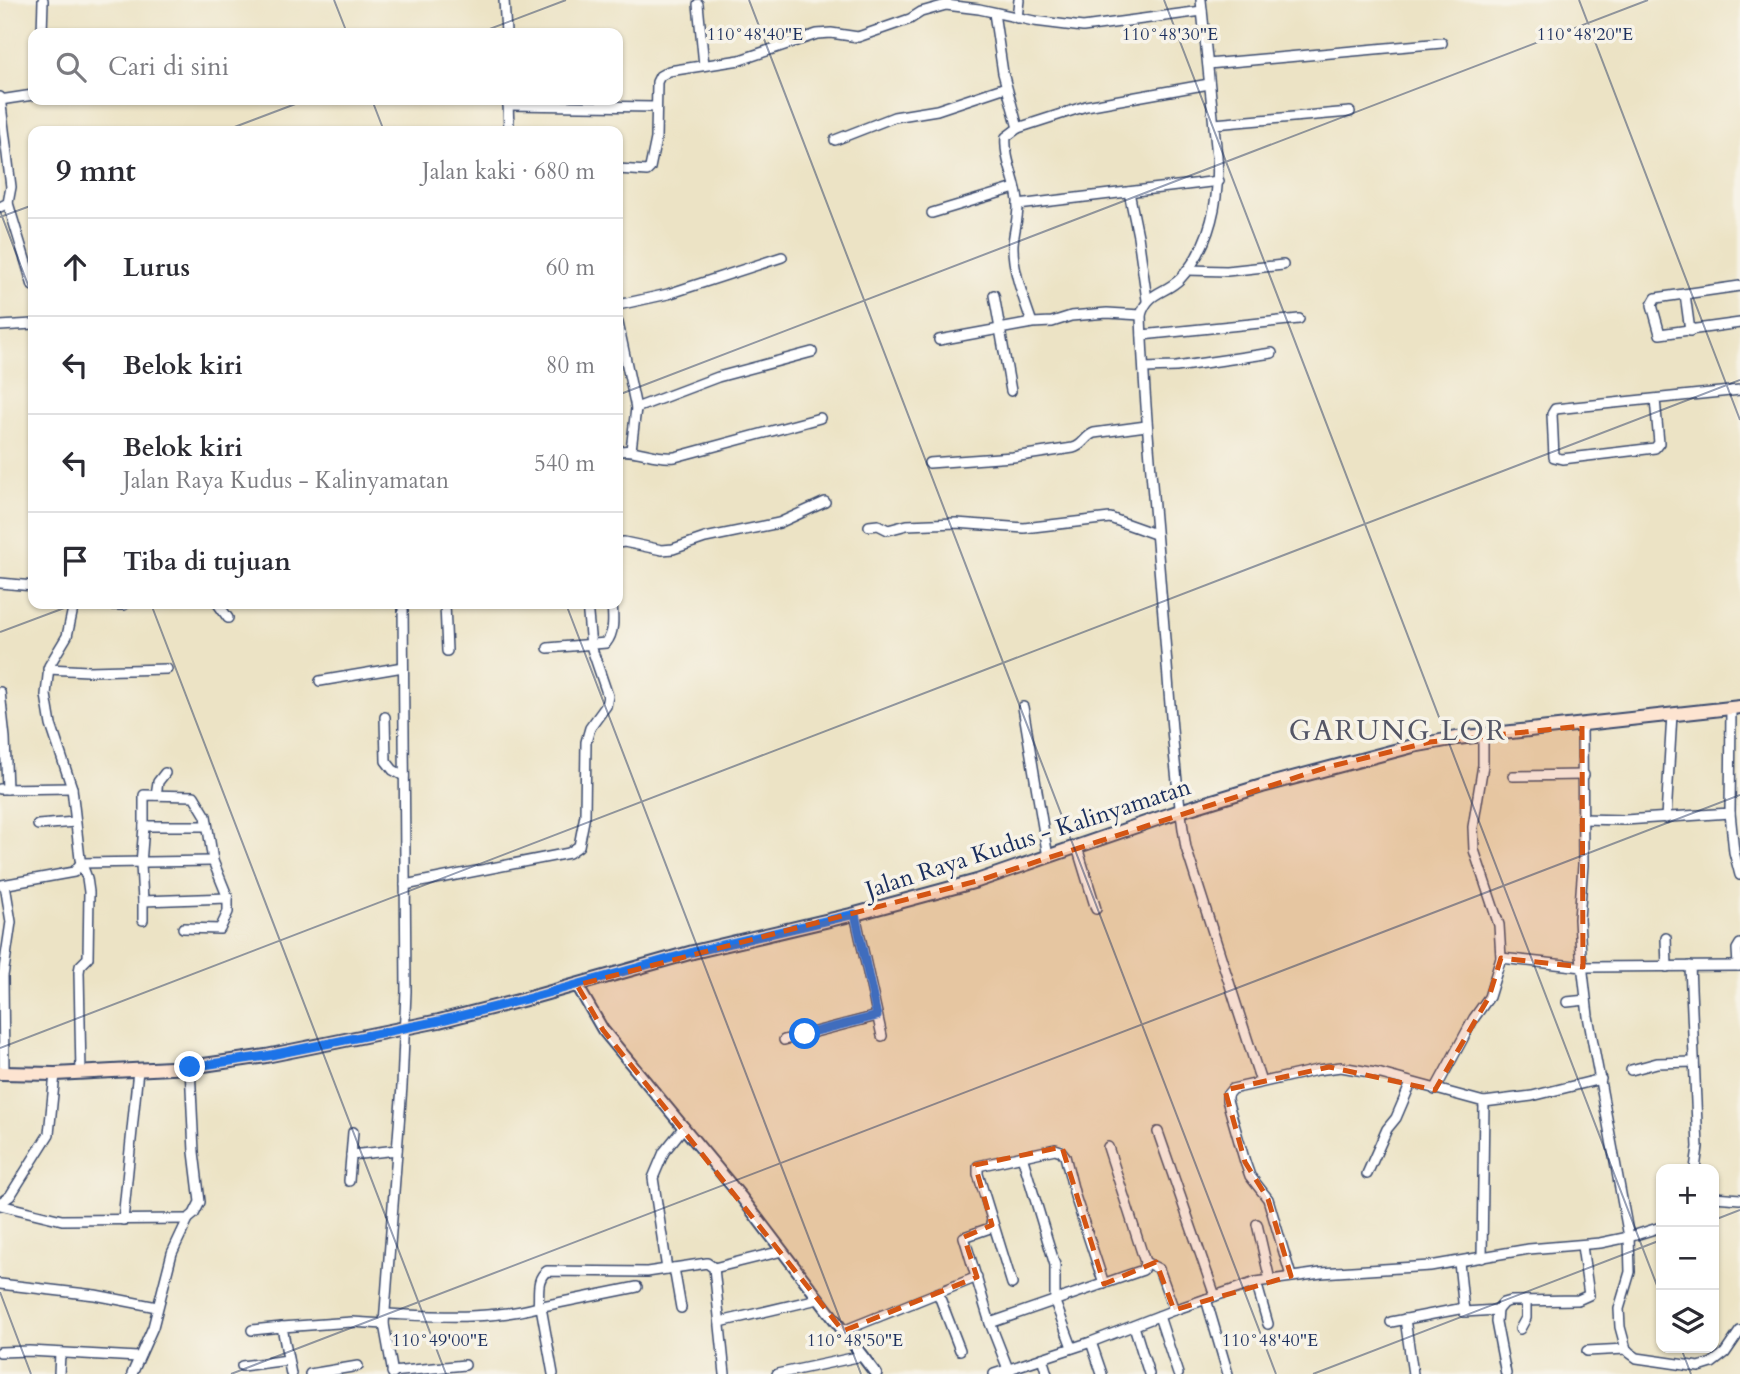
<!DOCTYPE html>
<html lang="id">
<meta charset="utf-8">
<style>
body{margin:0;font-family:Cardo,serif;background:#f7f7f7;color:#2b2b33}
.controls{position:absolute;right:21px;bottom:21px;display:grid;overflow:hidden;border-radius:14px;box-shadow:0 2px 5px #0004}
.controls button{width:63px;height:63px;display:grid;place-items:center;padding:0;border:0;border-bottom:2px solid #e1e1e2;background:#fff;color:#2b2b33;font:35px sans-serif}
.stop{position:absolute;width:21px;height:21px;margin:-16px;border:5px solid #1a73e8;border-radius:50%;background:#fff}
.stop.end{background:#1a73e8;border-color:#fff;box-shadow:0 2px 7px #0008}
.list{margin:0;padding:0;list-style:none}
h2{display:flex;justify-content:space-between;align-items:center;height:91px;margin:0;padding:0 28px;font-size:30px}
h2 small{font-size:23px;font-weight:400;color:#7c7c81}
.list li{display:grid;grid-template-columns:46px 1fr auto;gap:21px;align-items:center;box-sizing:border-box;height:98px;padding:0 28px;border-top:2px solid #e1e1e2}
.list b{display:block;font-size:26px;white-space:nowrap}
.list p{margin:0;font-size:23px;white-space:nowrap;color:#7c7c81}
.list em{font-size:23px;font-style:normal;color:#7c7c81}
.icon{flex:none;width:38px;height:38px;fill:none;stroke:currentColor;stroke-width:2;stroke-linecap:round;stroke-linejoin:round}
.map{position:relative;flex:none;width:1740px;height:1374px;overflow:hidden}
.search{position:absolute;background:#fff;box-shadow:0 2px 5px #0004;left:28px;top:28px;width:595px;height:77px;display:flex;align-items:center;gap:18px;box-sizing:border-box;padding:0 24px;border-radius:14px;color:#7c7c81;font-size:26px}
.panel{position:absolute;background:#fff;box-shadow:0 2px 5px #0004;left:28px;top:126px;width:595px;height:483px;border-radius:14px}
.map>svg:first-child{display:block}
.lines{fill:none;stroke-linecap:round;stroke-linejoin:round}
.minor-casing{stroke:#3a4a6d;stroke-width:12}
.tertiary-casing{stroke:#3a4a6d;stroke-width:14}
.secondary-casing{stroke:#3a4a6d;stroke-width:16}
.minor{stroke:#fff;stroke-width:9}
.tertiary{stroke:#fff;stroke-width:10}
.secondary{stroke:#fde4d1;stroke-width:12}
.route{stroke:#1a73e8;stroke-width:9}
.marked{fill:#d45514;fill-opacity:0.2;stroke:#d45514;stroke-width:5;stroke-dasharray:14 9;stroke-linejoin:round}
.ticks{fill:none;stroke:#1b2f5e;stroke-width:2;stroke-opacity:0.45}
.labels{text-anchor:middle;stroke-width:7;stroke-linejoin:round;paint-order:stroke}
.street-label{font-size:24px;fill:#1b2f5e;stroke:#f7f3e8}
.quarter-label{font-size:28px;letter-spacing:2px;fill:#545666;stroke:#f7f3e8}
.ticks-label{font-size:18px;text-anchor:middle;fill:#1b2f5e;stroke:#f7f3e8;stroke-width:7;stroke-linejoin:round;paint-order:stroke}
</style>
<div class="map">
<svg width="1740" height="1374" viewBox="0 0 1740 1374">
<rect width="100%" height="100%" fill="#f7f3e8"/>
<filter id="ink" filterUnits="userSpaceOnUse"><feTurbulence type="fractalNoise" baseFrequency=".0143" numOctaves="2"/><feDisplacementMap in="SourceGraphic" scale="14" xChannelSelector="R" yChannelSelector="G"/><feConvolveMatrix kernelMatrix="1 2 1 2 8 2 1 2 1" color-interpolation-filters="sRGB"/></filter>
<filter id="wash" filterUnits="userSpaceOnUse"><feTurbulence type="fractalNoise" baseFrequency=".00686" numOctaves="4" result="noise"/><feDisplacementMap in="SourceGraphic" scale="28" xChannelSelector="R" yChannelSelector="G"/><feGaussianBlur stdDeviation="1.57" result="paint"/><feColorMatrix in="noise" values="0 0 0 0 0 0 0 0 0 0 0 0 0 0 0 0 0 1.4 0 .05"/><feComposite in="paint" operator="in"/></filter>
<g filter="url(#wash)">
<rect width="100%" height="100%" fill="#ece3c5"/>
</g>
<g filter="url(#ink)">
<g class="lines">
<defs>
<g id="minor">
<polyline points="504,0 506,33"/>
<path d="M1201,0L1217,156C1220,198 1211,246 1180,279C1165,294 1148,291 1141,315C1144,408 1154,500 1161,592C1169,678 1172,763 1186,848L1261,1082"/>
<polyline points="698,4 704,65"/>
<polyline points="994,13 1003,73 1018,128 1086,106 1209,84"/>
<polyline points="1017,18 1019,0"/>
<polyline points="42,33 43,0"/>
<polyline points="1208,64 1442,43"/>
<polyline points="0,97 11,187 8,203 0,207"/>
<polyline points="0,100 33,95"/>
<polyline points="508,102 509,131"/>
<polyline points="508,105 655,107"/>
<polyline points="1214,124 1350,112"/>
<path d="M1018,128L1006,137C1004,160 1016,179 1018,201C1019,216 1014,230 1013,244C1012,270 1024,299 1032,323L1052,322L1071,316L1107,313L1141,315"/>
<polyline points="835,140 894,117 937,110 1006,87"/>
<polyline points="618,169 647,171 650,168 656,139 657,82 660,76 669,71 740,60 817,34 831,33 858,37 910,19 921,12 946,5 979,9 1034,21 1083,27 1202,11"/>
<polyline points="1129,192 1138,236 1147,300"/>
<polyline points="8,203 33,286"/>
<polyline points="1018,205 1219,181"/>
<polyline points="932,213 1015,188"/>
<polyline points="1187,270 1227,271 1283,265"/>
<polyline points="1740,286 1656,298 1652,305 1660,334 1740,323"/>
<polyline points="1685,294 1690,331"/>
<polyline points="994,295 1011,391"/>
<polyline points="618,305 668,294 782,257"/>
<polyline points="618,323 636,408 631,450"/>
<polyline points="0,326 33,324"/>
<polyline points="1142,335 1299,319"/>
<polyline points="939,340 1032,323"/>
<polyline points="1144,368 1176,367 1272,353"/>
<polyline points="1655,399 1659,443 1655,448 1562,459 1554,457 1552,414 1555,409 1740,390"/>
<polyline points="636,408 718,377 812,352"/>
<path d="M618,452C631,446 655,460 675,457L820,418"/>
<path d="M929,463L1013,457L1073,448C1083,446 1085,436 1094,433L1146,426"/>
<polyline points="869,526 878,525 888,530 907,525 956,523 1024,528 1110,518 1155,534"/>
<polyline points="618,543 624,542 662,550 673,549 705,538 779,523 825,502"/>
<polyline points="0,583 33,586"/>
<polyline points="74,604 67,636 49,666 46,695 51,725 72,788 80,859 87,878 89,892 88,958 80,966 79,972 81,1073"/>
<polyline points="83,604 124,605"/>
<polyline points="218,604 228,618"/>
<polyline points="445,604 447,651"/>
<path d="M548,648L606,643C615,632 613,617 612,604"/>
<polyline points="48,669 88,671 167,669"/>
<polyline points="320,681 403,667"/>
<polyline points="0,692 5,738 7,789"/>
<polyline points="1023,707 1048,857"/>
<polyline points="385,717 386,761 393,770 404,776"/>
<polyline points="1582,726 1583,865 1579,919 1581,955 1588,1016 1629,1237 1630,1272 1619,1309 1620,1327 1626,1349 1630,1353 1637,1358 1699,1367 1712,1363 1725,1353 1740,1331"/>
<polyline points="1513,776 1584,775"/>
<polyline points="0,789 72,788"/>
<polyline points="156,795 158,782 165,773"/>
<polyline points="1730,813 1734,852 1740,875"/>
<polyline points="1666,818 1672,714"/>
<polyline points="1582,819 1625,820 1730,813 1731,709"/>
<polyline points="38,825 75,822"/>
<polyline points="144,826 141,864 143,901 228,898"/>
<polyline points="1077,847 1096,909"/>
<polyline points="81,863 213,861"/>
<polyline points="2,885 74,872 81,863"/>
<polyline points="405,885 569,853 579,846 585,815 586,742 590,728 606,706 608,696 591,646 587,604"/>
<polyline points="855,914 882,1036"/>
<polyline points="143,920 143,901"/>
<polyline points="183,928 220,929 228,912 228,898 213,861 206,816 194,796 144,795 144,826 207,826"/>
<polyline points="1666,938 1667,967"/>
<polyline points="1501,958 1583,967 1740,966"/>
<polyline points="1690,966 1698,1147 1695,1169"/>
<polyline points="1738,966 1737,949 1740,944"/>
<polyline points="1567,1002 1586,1000"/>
<polyline points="784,1040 877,1016"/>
<polyline points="1631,1070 1657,1063 1694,1062"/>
<polyline points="4,1073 3,976 11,922 5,885"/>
<polyline points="1435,1090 1474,1018 1489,997 1501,958 1499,925 1474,850 1473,827 1483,765 1483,736"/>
<polyline points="1158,1132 1215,1296"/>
<polyline points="351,1155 397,1150"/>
<polyline points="1022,1156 1055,1265 1055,1302 1072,1347"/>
<polyline points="1367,1174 1387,1129 1396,1118 1411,1083"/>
<polyline points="349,1181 353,1132"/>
<polyline points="1714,1197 1740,1199"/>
<polyline points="0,1203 10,1196 49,1134 55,1074"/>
<polyline points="0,1205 62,1220 188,1219"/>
<polyline points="123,1220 138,1070"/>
<polyline points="992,1220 990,1228 964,1237 990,1323 1010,1374"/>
<polyline points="1257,1224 1270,1280"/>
<polyline points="1482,1258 1484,1102"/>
<polyline points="1145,1262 1159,1269 1174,1310"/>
<polyline points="1459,1262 1464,1312 1497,1310 1503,1303 1510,1301 1578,1300 1589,1295 1582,1246"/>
<polyline points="674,1268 681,1308"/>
<polyline points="714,1268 782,1251"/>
<polyline points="667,1269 707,1263 714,1268 725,1374"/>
<polyline points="1291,1276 1268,1199 1250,1176 1245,1162 1227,1100 1227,1095 1232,1089 1317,1070 1341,1067 1381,1074 1484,1102 1532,1096 1601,1079"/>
<polyline points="1256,1282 1268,1324"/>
<polyline points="0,1284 95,1295 157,1307"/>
<polyline points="1012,1284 978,1174 978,1166 1055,1149 1061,1151 1065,1156 1075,1196 1104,1284"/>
<polyline points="938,1293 960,1350"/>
<polyline points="1206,1299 1228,1374"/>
<polyline points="538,1307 637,1287"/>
<polyline points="541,1307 553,1374"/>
<polyline points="1497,1310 1496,1322 1506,1374"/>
<path d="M386,1314C436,1316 490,1320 538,1307C540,1295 535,1279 547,1271L647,1272L667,1269L653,1178L664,1152L684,1127"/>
<polyline points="1159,1316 1178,1374"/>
<polyline points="1405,1319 1413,1374"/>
<polyline points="720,1322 818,1299"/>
<polyline points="1391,1322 1464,1308"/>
<polyline points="990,1323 1143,1270 1145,1262 1108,1147"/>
<polyline points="1134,1326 1149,1374"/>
<polyline points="1520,1329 1526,1318 1526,1301"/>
<polyline points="252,1330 282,1327"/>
<polyline points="843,1331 977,1277"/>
<polyline points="1091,1342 1102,1374"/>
<polyline points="1587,1351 1626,1349"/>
<polyline points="0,1352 29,1351 138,1357"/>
<polyline points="1042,1358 1047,1374"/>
<polyline points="242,1366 288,1360"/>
<polyline points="392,1372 465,1365"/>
<polyline points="59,1374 60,1353"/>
<polyline points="132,1374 153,1327 172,1253 188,1219 194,1214 200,1202 194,1152 190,1067"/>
<polyline points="291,1374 282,1327 352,1322 384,1324"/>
<polyline points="310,1374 358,1366"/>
<polyline points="393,1374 384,1324 402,1086 406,991 403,604"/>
<polyline points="777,1374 862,1356"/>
<polyline points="994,1374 1091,1342 1174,1310 1256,1282 1321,1273 1430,1266 1529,1249 1600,1243 1629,1237 1661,1227"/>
</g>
<polyline id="tertiary" points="577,985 603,1030 742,1198 876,1374"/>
<polyline id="secondary" points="0,1073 55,1074 190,1067 266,1056 439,1021 526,999 693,952 855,914 977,881 1180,811 1262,786 1413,746 1457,738 1740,707"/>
</defs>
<use href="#minor" class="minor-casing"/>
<use href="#tertiary" class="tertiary-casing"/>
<use href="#secondary" class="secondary-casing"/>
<use href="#minor" class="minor"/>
<use href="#tertiary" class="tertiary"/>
<use href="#secondary" class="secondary"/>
</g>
</g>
<g class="lines" filter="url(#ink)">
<polyline class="route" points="190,1067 266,1056 439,1021 526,999 693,952 855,914 877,1016 805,1034"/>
</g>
<path class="marked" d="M1582,726L1583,967L1501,958L1489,997L1435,1090L1329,1067L1225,1090L1245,1162L1268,1199L1291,1276L1174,1310L1156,1262L1104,1284L1062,1147L975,1165L992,1225L964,1237L977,1277L843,1331L603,1030L577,985L977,881L1328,767L1430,742Z"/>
<path class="ticks" d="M334,0L347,33M749,0L1276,1374M1164,0L1661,1296M1579,0L1740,420M479,33L566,0M372,100L384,131M224,131L306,100M0,211L33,298M0,217L33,205M618,395L1648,0M151,604L446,1374M566,604L861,1374M0,632L75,604M0,1048L1740,380M1714,1220L1740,1210M0,1292L31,1374M1681,1348L1691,1374M231,1374L1740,795M1313,1374L1661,1240"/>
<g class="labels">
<g class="street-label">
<text transform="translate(1028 838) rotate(-18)" y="8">Jalan Raya Kudus - Kalinyamatan</text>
</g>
<g class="quarter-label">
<text x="1398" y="740">GARUNG LOR</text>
</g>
</g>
<g class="ticks-label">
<text x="755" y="40">110°48'40"E</text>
<text x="1170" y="40">110°48'30"E</text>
<text x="1585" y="40">110°48'20"E</text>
<text x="440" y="1346">110°49'00"E</text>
<text x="855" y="1346">110°48'50"E</text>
<text x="1270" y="1346">110°48'40"E</text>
</g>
</svg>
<div class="controls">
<button>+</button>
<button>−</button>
<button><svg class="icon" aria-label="layers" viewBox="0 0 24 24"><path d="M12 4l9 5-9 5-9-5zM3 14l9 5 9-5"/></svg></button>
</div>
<div class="stop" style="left:805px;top:1034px"></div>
<div class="stop end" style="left:190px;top:1067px"></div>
<div class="search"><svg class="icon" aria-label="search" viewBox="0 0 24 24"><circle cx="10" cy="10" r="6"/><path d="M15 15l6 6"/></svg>Cari di sini</div>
<section class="panel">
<h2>9 mnt<small>Jalan kaki · 680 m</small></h2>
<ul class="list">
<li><svg class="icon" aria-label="ahead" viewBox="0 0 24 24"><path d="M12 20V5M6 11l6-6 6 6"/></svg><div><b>Lurus</b></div><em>60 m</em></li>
<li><svg class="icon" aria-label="left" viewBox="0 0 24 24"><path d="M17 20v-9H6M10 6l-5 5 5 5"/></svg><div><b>Belok kiri</b></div><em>80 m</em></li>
<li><svg class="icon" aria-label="left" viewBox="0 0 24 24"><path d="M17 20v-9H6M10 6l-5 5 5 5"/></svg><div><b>Belok kiri</b><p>Jalan Raya Kudus - Kalinyamatan</p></div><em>540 m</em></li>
<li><svg class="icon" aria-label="arrive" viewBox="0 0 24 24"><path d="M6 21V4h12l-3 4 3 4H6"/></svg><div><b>Tiba di tujuan</b></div></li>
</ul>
</section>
</div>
